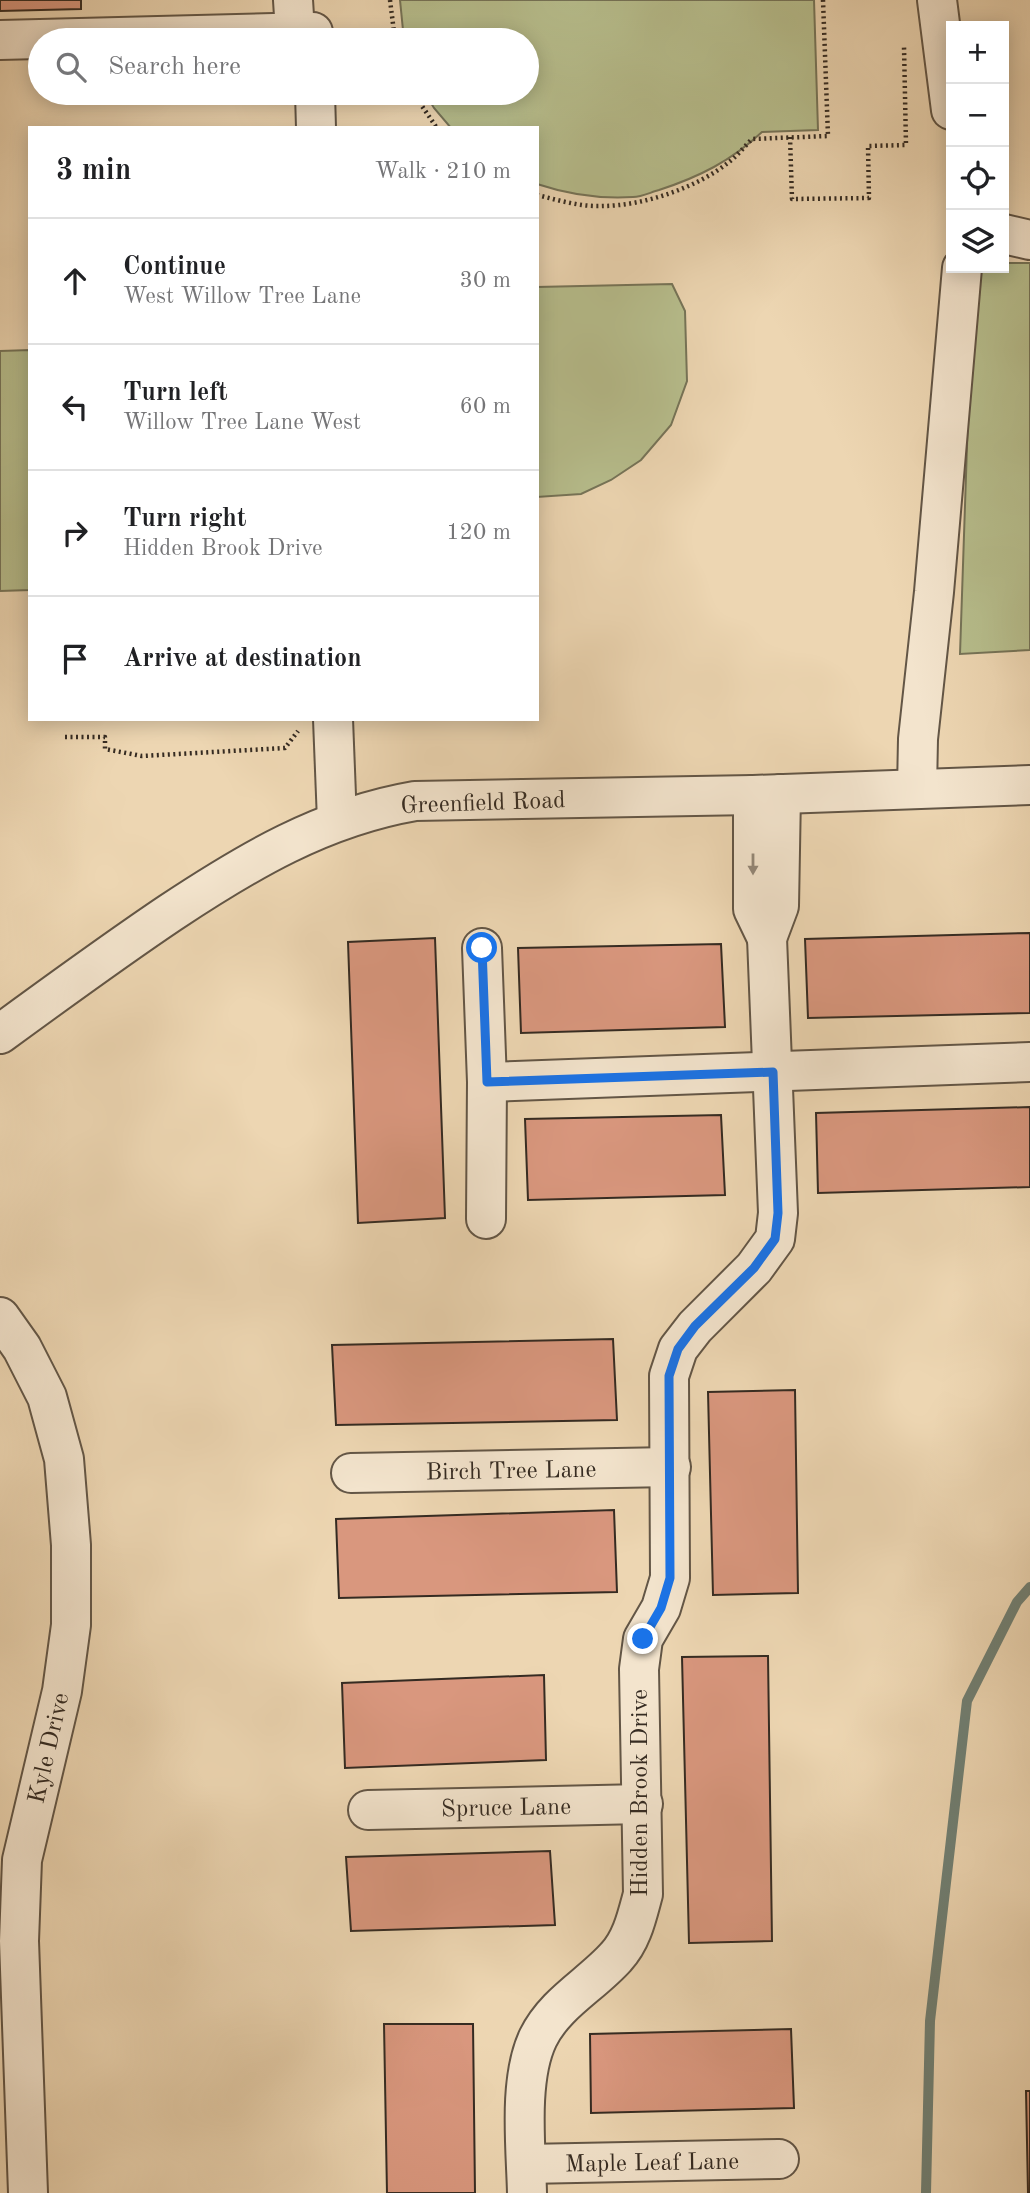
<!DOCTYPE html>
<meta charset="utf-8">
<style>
body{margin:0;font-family:"Old Standard TT",serif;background:#f6f6f6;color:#202124}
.controls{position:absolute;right:21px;top:21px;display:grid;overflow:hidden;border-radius:0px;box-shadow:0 4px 18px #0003}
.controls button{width:63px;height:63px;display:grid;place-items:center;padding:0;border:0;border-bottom:2px solid #e0e0e0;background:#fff;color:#202124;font:35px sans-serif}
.stop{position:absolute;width:21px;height:21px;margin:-16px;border:5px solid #1a73e8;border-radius:50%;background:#fff}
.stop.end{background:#1a73e8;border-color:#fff;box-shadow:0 2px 7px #0008}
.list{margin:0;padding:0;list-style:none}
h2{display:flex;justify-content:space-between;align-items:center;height:91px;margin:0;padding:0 28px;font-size:30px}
h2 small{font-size:23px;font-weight:400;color:#757577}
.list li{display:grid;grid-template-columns:46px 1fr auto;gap:21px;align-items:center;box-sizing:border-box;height:126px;padding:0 28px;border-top:2px solid #e0e0e0}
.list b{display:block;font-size:26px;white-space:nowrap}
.list p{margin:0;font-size:23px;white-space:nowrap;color:#757577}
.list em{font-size:23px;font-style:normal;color:#757577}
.icon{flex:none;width:38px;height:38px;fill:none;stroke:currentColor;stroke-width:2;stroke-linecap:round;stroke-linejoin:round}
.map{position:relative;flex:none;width:1030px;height:2193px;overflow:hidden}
.search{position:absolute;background:#fff;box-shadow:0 4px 18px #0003;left:28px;top:28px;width:511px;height:77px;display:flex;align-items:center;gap:18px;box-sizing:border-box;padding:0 24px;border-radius:38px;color:#757577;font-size:26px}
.panel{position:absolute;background:#fff;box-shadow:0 4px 18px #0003;left:28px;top:126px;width:511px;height:595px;border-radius:0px}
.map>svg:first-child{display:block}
.green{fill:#b7be8d;stroke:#767458;stroke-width:2}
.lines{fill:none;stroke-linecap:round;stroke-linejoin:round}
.stream{stroke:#718074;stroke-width:10}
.building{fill:#d9977e;stroke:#352b22;stroke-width:2}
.minor-casing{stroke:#635646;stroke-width:42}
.path{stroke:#352b22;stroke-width:4.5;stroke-dasharray:2 3.5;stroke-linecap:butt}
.minor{stroke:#f3e4cd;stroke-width:38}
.oneway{fill:#948878}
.route{stroke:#1a73e8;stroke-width:9}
.labels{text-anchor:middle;stroke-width:5;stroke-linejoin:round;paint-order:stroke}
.street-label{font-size:24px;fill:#352b22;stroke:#f3e4cd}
</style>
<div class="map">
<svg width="1030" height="2193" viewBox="0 0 1030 2193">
<rect width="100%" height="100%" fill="#edd6b2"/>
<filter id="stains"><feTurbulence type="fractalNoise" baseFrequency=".00286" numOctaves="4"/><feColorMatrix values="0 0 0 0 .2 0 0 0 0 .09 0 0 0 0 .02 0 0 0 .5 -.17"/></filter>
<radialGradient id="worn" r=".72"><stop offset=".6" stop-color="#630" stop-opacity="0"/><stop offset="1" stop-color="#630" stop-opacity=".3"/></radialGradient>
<g class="green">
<path d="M400,0H814L818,130L762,132C731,161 699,177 659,190C651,192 642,197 633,197C602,199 567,194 537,184V128H451L434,108L425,93H527V40H404Z"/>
<polygon points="1004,263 1030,263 1030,650 960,654 973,268 1004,268"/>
<polygon points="672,284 685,311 687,381 671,425 641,460 611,480 581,494 537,497 537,287"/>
<polygon points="30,350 30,590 0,591 0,351"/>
</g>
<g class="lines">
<polyline class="stream" points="926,2193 930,2021 967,1701 1017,1602 1030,1587"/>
</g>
<g class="building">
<polygon points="0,0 81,0 81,9 0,11"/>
<polygon points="1030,933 1030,1013 808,1018 805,939"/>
<polygon points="435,938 445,1218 358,1223 348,942"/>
<polygon points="721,944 725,1027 521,1033 518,948"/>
<polygon points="1030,1107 1030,1187 818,1193 816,1113"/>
<polygon points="721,1115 725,1195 528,1200 525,1119"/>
<polygon points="613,1339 617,1420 336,1425 332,1345"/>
<polygon points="795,1390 798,1593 713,1595 708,1392"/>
<polygon points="614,1510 617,1592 339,1598 336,1519"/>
<polygon points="768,1656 772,1941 689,1943 682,1657"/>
<polygon points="544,1675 546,1760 345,1768 342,1683"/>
<polygon points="550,1851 555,1925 351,1931 346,1857"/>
<polygon points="384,2024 473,2024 475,2193 387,2193"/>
<polygon points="791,2029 794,2108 591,2113 590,2034"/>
<polygon points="1026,2091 1030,2091 1030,2193 1028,2193"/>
</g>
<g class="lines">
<defs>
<g id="minor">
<polyline points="293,0 295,32"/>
<polyline points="937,0 951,110"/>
<polyline points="0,40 313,32 313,40"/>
<polyline points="315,93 316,128"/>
<polyline points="1004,234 1030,240"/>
<polyline points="333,719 337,821"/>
<polyline points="917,789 918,739 934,592 962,268"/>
<polyline points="753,795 753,909 767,938 779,906 781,794"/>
<polyline points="482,948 487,1082 486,1219"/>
<path d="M0,1034C56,993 112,952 170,913C247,862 322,817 415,801L753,795L1030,785"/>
<polyline points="487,1082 1030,1062"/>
<polyline points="0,1317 22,1348 47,1397 64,1459 71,1545 71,1625 62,1691 22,1860 19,1941 28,2193"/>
<polyline points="351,1473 671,1467"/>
<polyline points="368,1810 643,1804"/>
<polyline points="526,2164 779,2159"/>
<path d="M527,2193C526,2148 518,2080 538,2038C555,2003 591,1985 616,1957C632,1940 637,1916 643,1894L639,1669L643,1639L661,1608L670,1578L669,1376L678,1349L695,1327L754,1268L775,1239L778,1213L767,938"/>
</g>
</defs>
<use href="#minor" class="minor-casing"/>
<g class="path">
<polyline points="390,0 395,40"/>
<polyline points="413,93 437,128"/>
<polyline points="790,137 792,199 869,198 868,146 906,145 904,46"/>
<path d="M537,195C558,200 580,207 602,206C642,206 697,188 729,162C737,156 744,147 752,139L828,136L823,0"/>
<polyline points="65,737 105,737 105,749 142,756 285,748 298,731"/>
</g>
<use href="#minor" class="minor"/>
</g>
<defs><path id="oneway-solid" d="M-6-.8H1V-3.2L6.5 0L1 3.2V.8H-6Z" transform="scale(1.75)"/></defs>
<use class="oneway" href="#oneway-solid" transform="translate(753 864) rotate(90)"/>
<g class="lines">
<polyline class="route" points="482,948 487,1082 773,1072 778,1213 775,1239 754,1268 695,1326 678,1349 669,1376 670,1578 661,1608 643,1639"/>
</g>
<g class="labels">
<g class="street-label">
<text transform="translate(483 802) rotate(-2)" y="8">Greenfield Road</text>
<text transform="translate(511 1470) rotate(-1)" y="8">Birch Tree Lane</text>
<text transform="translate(48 1748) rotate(-77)" y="8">Kyle Drive</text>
<text transform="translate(639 1793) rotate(-90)" y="8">Hidden Brook Drive</text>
<text transform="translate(506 1807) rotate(-1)" y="8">Spruce Lane</text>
<text transform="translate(652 2162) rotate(-1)" y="8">Maple Leaf Lane</text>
</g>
</g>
<rect width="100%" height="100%" filter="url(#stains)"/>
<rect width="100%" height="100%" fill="url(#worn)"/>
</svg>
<div class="controls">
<button>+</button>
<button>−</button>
<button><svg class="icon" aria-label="locate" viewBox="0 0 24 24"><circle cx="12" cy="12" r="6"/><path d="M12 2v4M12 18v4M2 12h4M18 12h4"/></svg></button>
<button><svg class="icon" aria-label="layers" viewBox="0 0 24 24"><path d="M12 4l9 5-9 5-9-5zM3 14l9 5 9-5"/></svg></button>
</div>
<div class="stop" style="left:482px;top:948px"></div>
<div class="stop end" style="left:643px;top:1639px"></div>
<div class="search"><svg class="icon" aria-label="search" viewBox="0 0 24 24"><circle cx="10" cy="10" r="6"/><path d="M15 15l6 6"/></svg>Search here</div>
<section class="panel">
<h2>3 min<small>Walk · 210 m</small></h2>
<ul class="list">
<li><svg class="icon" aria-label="ahead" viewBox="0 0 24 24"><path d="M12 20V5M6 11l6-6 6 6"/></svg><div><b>Continue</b><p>West Willow Tree Lane</p></div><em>30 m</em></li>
<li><svg class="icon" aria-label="left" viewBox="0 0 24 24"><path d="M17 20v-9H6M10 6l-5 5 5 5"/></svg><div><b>Turn left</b><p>Willow Tree Lane West</p></div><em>60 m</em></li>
<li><svg class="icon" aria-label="right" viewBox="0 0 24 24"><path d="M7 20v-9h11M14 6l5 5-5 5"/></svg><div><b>Turn right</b><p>Hidden Brook Drive</p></div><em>120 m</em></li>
<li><svg class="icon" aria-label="arrive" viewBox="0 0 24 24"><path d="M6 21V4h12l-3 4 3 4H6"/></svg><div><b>Arrive at destination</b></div></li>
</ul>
</section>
</div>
